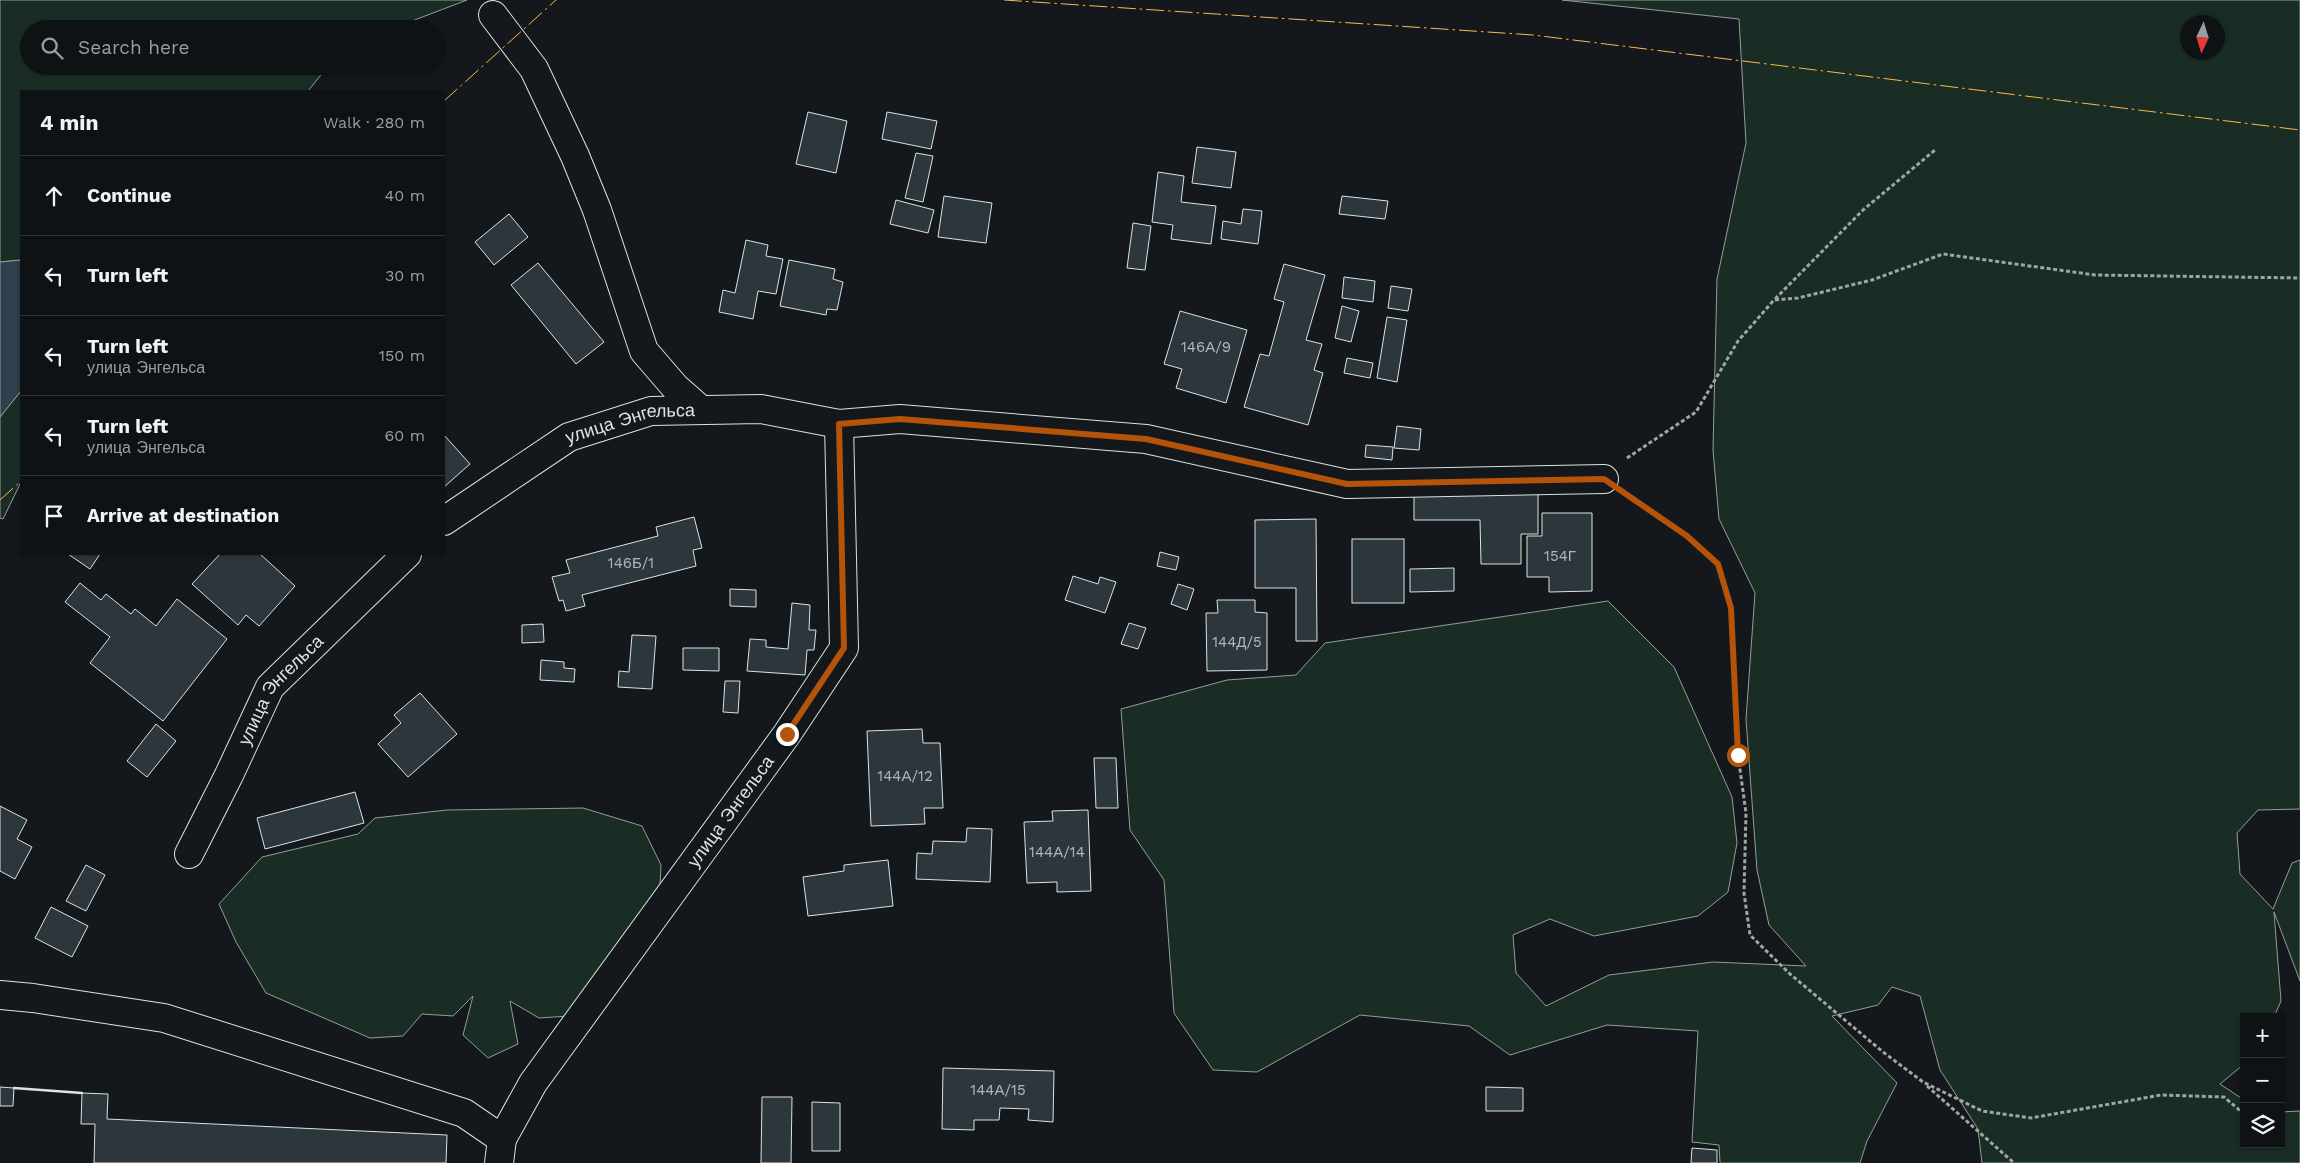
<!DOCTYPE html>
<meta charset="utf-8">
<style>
body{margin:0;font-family:"Work Sans",sans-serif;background:#181b1e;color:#f1f3f6}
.controls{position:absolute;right:15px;bottom:15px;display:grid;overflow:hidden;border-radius:0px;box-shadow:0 1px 4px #0004}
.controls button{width:45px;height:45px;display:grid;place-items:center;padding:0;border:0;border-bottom:1px solid #2f3234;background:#0f1215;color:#f1f3f6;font:25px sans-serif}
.compass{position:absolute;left:2180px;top:15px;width:45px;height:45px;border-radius:50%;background:#0f1215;box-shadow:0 1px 4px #0004;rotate:184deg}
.stop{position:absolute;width:15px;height:15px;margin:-11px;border:4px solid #b45309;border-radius:50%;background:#fff}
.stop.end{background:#b45309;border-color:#fff;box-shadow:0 1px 5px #0008}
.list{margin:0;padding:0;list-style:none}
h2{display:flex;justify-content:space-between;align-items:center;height:65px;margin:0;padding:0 20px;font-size:21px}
h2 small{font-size:16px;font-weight:400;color:#9b9ea0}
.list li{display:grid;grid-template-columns:32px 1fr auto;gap:15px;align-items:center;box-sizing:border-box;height:80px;padding:0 20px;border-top:1px solid #2f3234}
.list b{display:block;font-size:19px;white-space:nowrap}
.list p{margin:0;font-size:16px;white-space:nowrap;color:#9b9ea0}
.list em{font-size:16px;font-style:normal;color:#9b9ea0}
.icon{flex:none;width:28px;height:28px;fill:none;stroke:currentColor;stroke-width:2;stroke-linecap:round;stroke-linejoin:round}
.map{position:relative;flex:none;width:2300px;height:1163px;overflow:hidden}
.search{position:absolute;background:#0f1215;box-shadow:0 1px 4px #0004;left:20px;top:20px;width:425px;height:55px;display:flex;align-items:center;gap:12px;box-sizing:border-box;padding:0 18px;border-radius:28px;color:#9b9ea0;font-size:19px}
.panel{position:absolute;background:#0f1215;box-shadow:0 1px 4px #0004;left:20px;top:90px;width:425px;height:465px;border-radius:0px}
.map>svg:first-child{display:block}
.green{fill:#1a2d24;stroke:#939e99;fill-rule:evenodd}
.water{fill:#2f3f4d;stroke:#939e99}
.building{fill:#2c363c;stroke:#d8e6dc}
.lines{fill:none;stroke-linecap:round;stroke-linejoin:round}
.minor-casing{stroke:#d8e6dc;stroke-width:30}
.path{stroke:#9da8a2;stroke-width:3;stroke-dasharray:4 2.5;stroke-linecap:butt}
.minor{stroke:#14181c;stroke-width:28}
.wall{stroke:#d8e6dc;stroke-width:2.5}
.power{stroke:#ffb74d;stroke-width:1;stroke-dasharray:18 4 2.5 4;stroke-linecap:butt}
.route{stroke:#b45309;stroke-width:6}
.labels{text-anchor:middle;stroke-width:4;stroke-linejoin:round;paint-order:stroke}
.number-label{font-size:15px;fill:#adbab4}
.street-label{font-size:18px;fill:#d8e6dc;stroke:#14181c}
</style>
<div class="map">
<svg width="2300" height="1163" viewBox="0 0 2300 1163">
<rect width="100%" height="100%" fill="#14181c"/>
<g class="green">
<polygon points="0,0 467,0 391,29 29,29 29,66 328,66 308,91 21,91 21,260 0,262"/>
<path d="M1562,0H2300V809L2258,810L2237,833L2240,874L2273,909L2292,863L2300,860V981L2274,912L2281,1001L2274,1017H2244V1064L2220,1084L2244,1100V1144H2281V1112L2300,1111V1163H1982L1978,1129L1940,1070L1920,996L1892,987L1878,1005L1832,1016L1897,1083L1867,1141L1860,1163H1720L1719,1145L1692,1142L1698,1031L1607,1025L1510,1055L1469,1026L1360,1015L1257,1072L1213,1070L1174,1013L1164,880L1130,830L1121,709L1227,680L1296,675L1325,643L1608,601L1674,667L1732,797L1737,843L1728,892L1698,916L1594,936L1550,919L1513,935L1516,973L1546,1006L1609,975L1713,962L1806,966L1769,925L1757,870L1746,719L1755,593L1719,519L1713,450L1717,279L1746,143L1739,19ZM2188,22H2218V52H2188Z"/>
<polygon points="21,391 21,482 3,519 0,518 0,417"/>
<polygon points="583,808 642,826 661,865 660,886 569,1016 539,1018 510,1001 518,1044 488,1058 463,1035 473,996 453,1016 422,1014 403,1036 370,1038 266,993 236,942 219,904 262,857 358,834 375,818 447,810"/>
</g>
<polygon class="water" points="21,260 21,391 0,417 0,262"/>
<g class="building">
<polygon points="808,112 847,121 836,173 796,164"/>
<polygon points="887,112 937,121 931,149 882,139"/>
<polygon points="1197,147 1236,152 1231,188 1192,183"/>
<polygon points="916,153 933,156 923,202 905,198"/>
<polygon points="1158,172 1184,176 1181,202 1216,206 1211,244 1171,239 1173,225 1152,222"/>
<polygon points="944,196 992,203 986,243 938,237"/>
<polygon points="1342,196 1388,201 1385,219 1339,214"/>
<polygon points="896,200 934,210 928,233 890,224"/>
<polygon points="1243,209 1262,211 1258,244 1221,239 1223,221 1241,224"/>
<polygon points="509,214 528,237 494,265 475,242"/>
<polygon points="1133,223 1151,226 1145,270 1127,268"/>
<polygon points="746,240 768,245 766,256 783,259 776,294 758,291 753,319 719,312 723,290 735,293"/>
<polygon points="789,260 835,269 833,279 843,282 837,310 827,309 826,315 780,306"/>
<polygon points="538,263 604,342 576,364 511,285"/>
<polygon points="1284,264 1325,275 1306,340 1322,344 1314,370 1323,373 1308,425 1244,407 1260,354 1269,356 1284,302 1274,299"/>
<polygon points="1344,277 1375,281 1373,302 1342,298"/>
<polygon points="1391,286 1412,289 1408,311 1388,308"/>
<polygon points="1342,306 1359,311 1351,342 1335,338"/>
<polygon points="1180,311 1247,330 1226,403 1176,388 1182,369 1164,364"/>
<polygon points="1387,317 1407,320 1397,382 1377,378"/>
<polygon points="1347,358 1373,363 1370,378 1344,373"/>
<polygon points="1397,426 1421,429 1419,450 1394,448"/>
<polygon points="444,435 470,464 444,487"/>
<polygon points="1366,445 1393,447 1392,460 1365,457"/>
<polygon points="1538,491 1538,534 1521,534 1521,564 1481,564 1480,520 1414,520 1414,492"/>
<polygon points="1542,513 1592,513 1592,591 1549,592 1549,577 1527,577 1527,536 1542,536"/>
<polygon points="694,517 702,548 693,550 696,566 582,595 585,606 566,611 563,600 559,601 552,577 570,573 566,560 658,536 656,527"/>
<polygon points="1316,519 1317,641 1296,641 1296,588 1255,588 1255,520"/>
<rect x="1352" y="539" width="52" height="64"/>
<polygon points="1160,552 1179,557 1176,570 1157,566"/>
<polygon points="68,554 100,554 90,569"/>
<polygon points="220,554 260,554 295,586 259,626 246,615 238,625 192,584"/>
<polygon points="1454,568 1454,591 1410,592 1410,569"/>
<polygon points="1073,576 1098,584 1100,577 1116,582 1105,613 1065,600"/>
<polygon points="80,583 101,600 106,594 131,614 135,609 156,626 177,599 227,639 163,721 90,663 110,637 65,602"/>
<polygon points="1178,584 1194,589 1187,610 1171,604"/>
<polygon points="730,589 756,590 756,607 730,606"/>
<polygon points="1217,600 1255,600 1255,612 1267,613 1267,670 1207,671 1206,613 1218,613"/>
<polygon points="792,603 810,605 809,630 816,630 814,650 807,650 805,675 747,671 750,639 766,640 766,647 788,649"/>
<polygon points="1129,623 1146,628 1138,649 1121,644"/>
<polygon points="543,624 544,642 522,643 522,625"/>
<polygon points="632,635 656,636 652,689 618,687 619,671 629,672"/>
<polygon points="683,648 719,648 719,671 683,670"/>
<polygon points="541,660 564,662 564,668 575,669 574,682 540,680"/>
<polygon points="725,681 740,681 738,713 723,712"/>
<polygon points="420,693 457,734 408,777 378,744 401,723 394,715"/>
<polygon points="156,724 176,741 147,777 127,761"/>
<polygon points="922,729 923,743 940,743 943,808 924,808 925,824 871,826 867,731"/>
<polygon points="1094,758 1116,758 1118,808 1096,808"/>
<polygon points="355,792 364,823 265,849 257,818"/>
<polygon points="0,806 27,820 17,839 32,847 15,879 0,871"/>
<polygon points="1088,810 1091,891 1057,892 1057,882 1027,883 1024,822 1053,821 1052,811"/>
<polygon points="967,828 992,829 990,882 916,879 917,853 932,854 933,841 966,842"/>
<polygon points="888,860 893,906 808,916 803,877 844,871 844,865"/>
<polygon points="86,865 105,875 86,911 66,901"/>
<polygon points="51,907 88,926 72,957 35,938"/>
<polygon points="943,1068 1054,1071 1053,1122 1028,1120 1029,1109 1000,1108 999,1120 974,1120 974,1130 942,1129"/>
<polygon points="0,1087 14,1088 13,1106 0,1106"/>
<polygon points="1486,1087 1523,1088 1523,1111 1486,1111"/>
<polygon points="82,1093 108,1094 107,1119 447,1135 446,1163 94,1163 95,1124 81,1124"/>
<polygon points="762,1097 792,1097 791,1163 761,1163"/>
<polygon points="812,1102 840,1103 840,1151 812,1151"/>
<polygon points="1692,1148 1717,1150 1717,1163 1691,1163"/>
</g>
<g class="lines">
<defs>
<g id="minor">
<polyline points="493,15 534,69 575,156 597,210 644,351 675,387 701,410"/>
<path id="s1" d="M444,521L569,437L651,411L761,409L839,424L900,419L1146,439L1347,484L1604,479"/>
<path id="s2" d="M189,854L229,775L270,687L407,554"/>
<polyline points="0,995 33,998 164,1018 464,1113 502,1139"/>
<path id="s3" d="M499,1163L502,1139L533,1083L787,734L844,648L839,424"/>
</g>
</defs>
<use href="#minor" class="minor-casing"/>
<g class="path">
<polyline points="1775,299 1863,210 1935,150"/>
<polyline points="1627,458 1696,412 1738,341 1774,300 1798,298 1872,280 1943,254 2095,275 2300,278"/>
<polyline points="1629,497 1687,536 1718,564 1731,608 1738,755 1746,813 1744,893 1750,935 1790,974 1883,1052 1923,1082 1982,1111 2031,1118 2161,1095 2224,1097 2244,1114"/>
<polyline points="1927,1086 2014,1163"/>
</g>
<use href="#minor" class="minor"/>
<polyline class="wall" points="14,1088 82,1093"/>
<g class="power">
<polyline points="1004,0 1533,35 2300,130"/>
<polyline points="444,101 556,0"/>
<polyline points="0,500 21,481"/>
</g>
</g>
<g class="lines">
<polyline class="route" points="787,734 844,648 839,424 900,419 1146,439 1347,484 1604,479 1687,536 1718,564 1731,608 1738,755"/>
</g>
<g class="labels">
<g class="number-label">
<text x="1206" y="352">146А/9</text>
<text x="1560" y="561">154Г</text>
<text x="631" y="568">146Б/1</text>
<text x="1237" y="647">144Д/5</text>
<text x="905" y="781">144А/12</text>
<text x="1057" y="857">144А/14</text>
<text x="998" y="1095">144А/15</text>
</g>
<g class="street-label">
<text dy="6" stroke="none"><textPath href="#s1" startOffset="214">улица Энгельса</textPath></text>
<text dy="6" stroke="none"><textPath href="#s2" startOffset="189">улица Энгельса</textPath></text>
<text dy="6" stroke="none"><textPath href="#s3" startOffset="424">улица Энгельса</textPath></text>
</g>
</g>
</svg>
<div class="controls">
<button>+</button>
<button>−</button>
<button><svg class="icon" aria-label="layers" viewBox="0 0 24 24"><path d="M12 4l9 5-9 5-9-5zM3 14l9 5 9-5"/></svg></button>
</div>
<svg class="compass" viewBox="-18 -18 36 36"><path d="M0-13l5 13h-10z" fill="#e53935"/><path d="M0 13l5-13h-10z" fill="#9b9ea0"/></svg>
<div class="stop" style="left:1738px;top:755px"></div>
<div class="stop end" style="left:787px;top:734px"></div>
<div class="search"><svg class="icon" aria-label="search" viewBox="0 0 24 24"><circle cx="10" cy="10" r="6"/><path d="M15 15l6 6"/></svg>Search here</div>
<section class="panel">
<h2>4 min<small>Walk · 280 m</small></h2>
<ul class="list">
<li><svg class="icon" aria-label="ahead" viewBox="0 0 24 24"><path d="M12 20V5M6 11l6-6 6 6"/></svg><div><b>Continue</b></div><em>40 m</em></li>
<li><svg class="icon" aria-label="left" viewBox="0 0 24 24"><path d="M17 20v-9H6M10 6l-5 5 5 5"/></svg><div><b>Turn left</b></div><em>30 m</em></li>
<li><svg class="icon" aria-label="left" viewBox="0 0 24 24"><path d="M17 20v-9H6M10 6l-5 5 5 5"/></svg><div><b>Turn left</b><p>улица Энгельса</p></div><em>150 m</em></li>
<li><svg class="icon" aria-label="left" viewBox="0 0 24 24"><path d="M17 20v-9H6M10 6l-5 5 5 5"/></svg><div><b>Turn left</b><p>улица Энгельса</p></div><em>60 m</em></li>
<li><svg class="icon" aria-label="arrive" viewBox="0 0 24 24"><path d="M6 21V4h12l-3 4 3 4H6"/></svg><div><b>Arrive at destination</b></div></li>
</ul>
</section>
</div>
